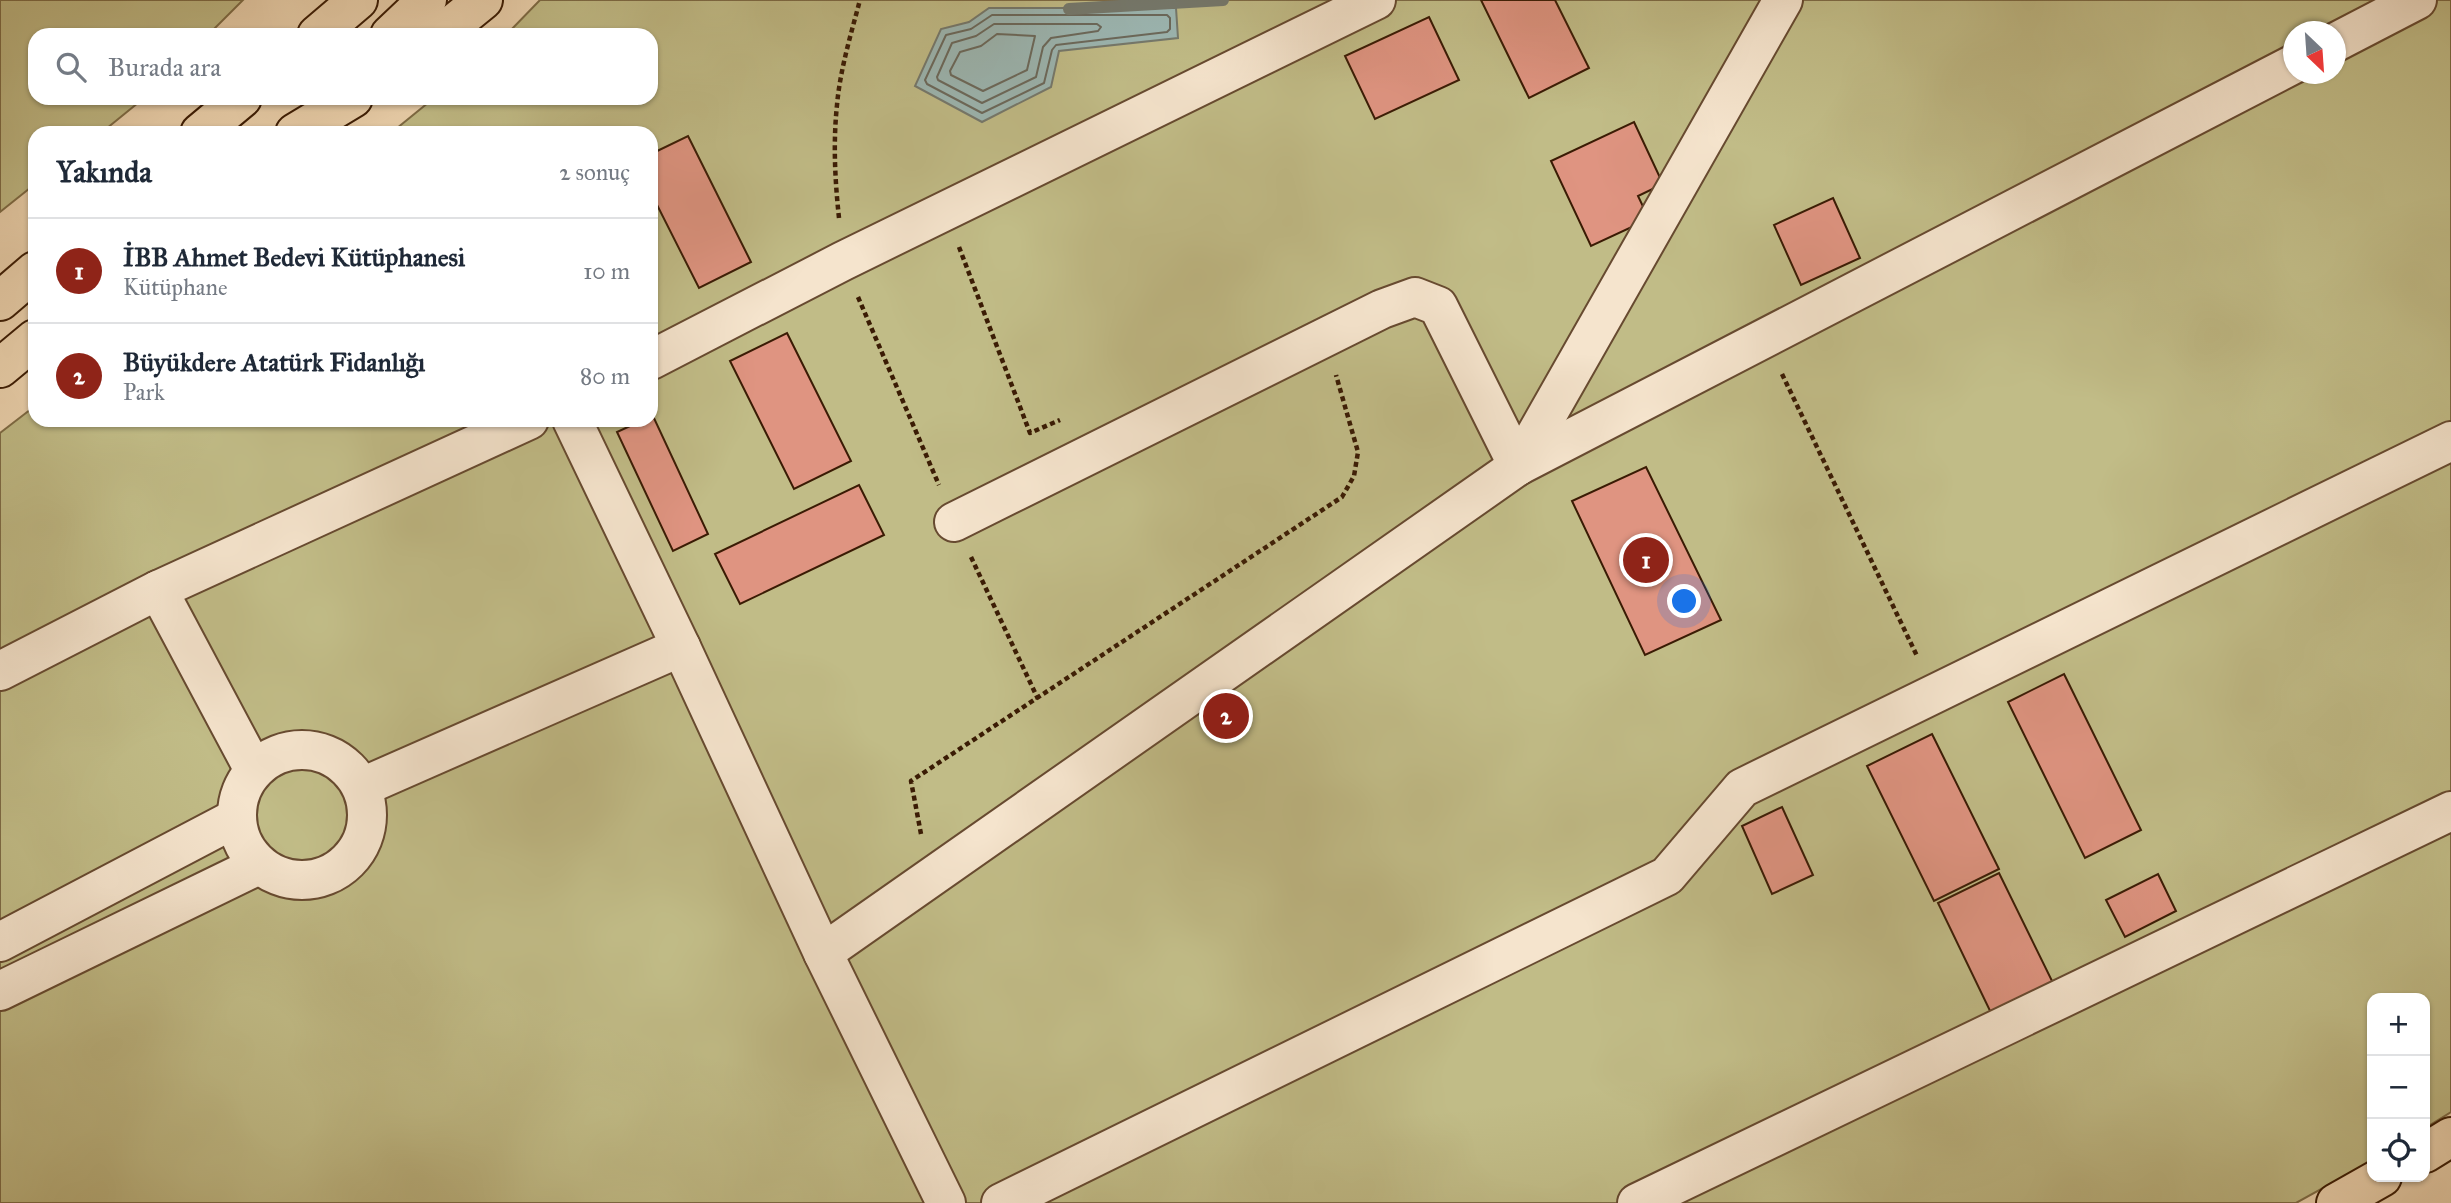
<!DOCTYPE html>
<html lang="tr">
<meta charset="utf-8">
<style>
body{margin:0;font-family:"IM FELL Great Primer",serif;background:#f6f6f7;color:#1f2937}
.controls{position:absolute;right:21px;bottom:21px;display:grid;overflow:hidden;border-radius:14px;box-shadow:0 2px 5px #0004}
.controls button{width:63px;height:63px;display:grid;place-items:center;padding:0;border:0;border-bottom:2px solid #e0e1e3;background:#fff;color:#1f2937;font:35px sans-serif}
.compass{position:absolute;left:2283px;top:21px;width:63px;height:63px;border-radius:50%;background:#fff;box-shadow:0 2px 5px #0004;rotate:155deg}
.you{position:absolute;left:1685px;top:602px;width:24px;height:24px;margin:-18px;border:5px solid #fff;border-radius:50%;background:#1a73e8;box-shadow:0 0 0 10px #1a73e833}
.badge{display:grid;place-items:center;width:46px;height:46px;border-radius:50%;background:#8f2418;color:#fff;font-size:23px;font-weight:700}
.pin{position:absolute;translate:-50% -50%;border:4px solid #fff;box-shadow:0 2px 7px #0006}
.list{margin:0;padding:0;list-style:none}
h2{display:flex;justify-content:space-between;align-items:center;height:91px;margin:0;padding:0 28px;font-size:30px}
h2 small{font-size:23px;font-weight:400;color:#747a83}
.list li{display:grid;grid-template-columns:46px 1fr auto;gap:21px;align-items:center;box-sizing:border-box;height:105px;padding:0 28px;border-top:2px solid #e0e1e3}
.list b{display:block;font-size:26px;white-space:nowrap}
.list p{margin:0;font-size:23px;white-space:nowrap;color:#747a83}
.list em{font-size:23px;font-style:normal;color:#747a83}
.icon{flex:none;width:38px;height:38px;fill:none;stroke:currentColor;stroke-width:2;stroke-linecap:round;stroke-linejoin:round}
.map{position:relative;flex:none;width:2451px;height:1203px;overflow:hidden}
.search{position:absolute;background:#fff;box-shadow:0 2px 5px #0004;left:28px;top:28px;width:630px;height:77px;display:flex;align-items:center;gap:18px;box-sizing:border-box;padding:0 24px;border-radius:21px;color:#747a83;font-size:26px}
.panel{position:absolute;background:#fff;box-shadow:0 2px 5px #0004;left:28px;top:126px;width:630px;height:301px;border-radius:21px}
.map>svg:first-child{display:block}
.green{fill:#c1bc87;stroke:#7e6c46;stroke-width:2;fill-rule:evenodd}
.water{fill:#9cb7b3;stroke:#75796d;stroke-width:2}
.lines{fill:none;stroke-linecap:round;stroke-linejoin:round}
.shore{stroke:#6b695c;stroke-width:2}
.stream{stroke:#75796d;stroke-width:12}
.building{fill:#df9481;stroke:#3a1b04;stroke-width:2}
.minor-casing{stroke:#674a30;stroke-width:42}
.major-casing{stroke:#3a1b04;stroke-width:42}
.path{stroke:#3a1b04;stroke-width:4.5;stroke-dasharray:5 3.5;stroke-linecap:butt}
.minor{stroke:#f5e4cd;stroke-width:38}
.major{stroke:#efd6b2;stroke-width:38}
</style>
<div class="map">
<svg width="2451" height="1203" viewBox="0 0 2451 1203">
<rect width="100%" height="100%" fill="#efd6b2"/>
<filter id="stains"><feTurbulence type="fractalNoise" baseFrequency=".00286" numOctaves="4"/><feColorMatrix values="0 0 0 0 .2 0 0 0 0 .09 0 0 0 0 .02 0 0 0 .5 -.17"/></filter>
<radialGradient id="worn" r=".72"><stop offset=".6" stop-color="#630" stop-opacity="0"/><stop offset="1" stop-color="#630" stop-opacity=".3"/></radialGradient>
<g class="green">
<polygon points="0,0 243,0 208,35 35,35 35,98 144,98 101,133 35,133 35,184 0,212"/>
<path d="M540,0H2451V1112L2425,1128V998H2372V1161L2296,1203H0V433L35,406V420H651V133H391L434,98H651V35H506ZM2294,32H2336V74H2294Z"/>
</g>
<polygon class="water" points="989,8 1176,8 1178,38 1059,51 1051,87 982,122 915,86 941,29 969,22"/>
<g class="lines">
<g class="shore">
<polygon points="992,15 1167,15 1170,18 1170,29 1167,32 1056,45 1052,50 1044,83 982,113 927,84 925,80 946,35 971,29"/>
<polygon points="994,24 1097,24 1101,27 1098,31 1051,38 1043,47 1036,77 982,103 938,80 937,77 952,43 976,36"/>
<polygon points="997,34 1035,36 1027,70 983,91 951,75 950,71 960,52 981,46"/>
</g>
<polyline class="stream" points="1069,9 1223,0"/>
</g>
<g class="building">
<polygon points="1481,0 1555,0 1589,68 1529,98"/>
<polygon points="1429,17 1459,80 1375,119 1345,56"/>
<polygon points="1634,122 1663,184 1638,196 1649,219 1591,246 1551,161"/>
<polygon points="688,136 751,262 699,288 651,193 651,154"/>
<polygon points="1833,198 1860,258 1801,285 1774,225"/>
<polygon points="787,333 851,461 794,489 730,361"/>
<polygon points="651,416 653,416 708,534 673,551 617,432 643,420 651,420"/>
<polygon points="1646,467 1721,620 1645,655 1572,501"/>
<polygon points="859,485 884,535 740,604 715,554"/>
<polygon points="2064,674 2141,830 2085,858 2008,702"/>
<polygon points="1932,734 1999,869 1934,901 1867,766"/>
<polygon points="1782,807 1813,875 1772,894 1742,826"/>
<polygon points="1999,873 2055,987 1993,1017 1938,903"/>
<polygon points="2158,874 2176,911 2125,937 2106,900"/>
</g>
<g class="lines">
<defs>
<g id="minor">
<polyline points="2336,42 2417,0"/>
<polyline points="651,360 843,261 1376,0"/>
<polyline points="572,420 681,647 823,953 946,1203"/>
<polyline points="1518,466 1783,0"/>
<polyline points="954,522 1382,309 1415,297 1438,306 1518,466"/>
<polyline points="158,590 254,770"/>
<polyline points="0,671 158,590 529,420"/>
<circle cx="302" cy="815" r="65"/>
<polyline points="362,787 681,647"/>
<polyline points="0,942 236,818"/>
<polyline points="823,953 1518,466 2294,64"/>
<polyline points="0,991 259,865"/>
<polyline points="1001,1203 1667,876 1742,788 2451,441"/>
<polyline points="1637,1203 2451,811"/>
</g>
<g id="major">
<polyline points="317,35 358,0"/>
<polyline points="390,35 427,0"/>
<polyline points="440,35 483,0"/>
<polyline points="200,133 242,98"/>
<polyline points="295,133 353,98"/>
<polyline points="0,301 35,271"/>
<polyline points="0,368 35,339"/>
<polyline points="2425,1153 2451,1137"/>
<polyline points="2336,1203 2382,1177"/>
</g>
</defs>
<use href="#minor" class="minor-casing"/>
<use href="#major" class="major-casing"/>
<g class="path">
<path d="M839,218C835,181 833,143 837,105C840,70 851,34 860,0"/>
<polyline points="959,247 1030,433 1060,420"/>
<polyline points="858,297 939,485"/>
<polyline points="1782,374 1917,656"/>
<polyline points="971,557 1038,699"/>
<polyline points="921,834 911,781 1342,497 1354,476 1358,452 1336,375"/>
</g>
<use href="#minor" class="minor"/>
<use href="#major" class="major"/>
</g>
<rect width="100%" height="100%" filter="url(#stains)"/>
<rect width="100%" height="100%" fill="url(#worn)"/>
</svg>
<div class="controls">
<button>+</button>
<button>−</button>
<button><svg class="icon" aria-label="locate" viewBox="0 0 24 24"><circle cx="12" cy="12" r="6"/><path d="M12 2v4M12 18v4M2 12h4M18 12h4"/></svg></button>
</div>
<svg class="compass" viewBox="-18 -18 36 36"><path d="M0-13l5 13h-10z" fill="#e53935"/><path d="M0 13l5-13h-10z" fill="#747a83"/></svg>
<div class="you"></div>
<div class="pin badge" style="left:1646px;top:560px">1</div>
<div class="pin badge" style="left:1226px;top:716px">2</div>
<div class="search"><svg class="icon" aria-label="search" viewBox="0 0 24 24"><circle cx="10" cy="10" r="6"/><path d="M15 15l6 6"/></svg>Burada ara</div>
<section class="panel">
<h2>Yakında<small>2 sonuç</small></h2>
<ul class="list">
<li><span class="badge">1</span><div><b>İBB Ahmet Bedevi Kütüphanesi</b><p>Kütüphane</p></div><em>10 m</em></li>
<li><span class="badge">2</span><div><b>Büyükdere Atatürk Fidanlığı</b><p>Park</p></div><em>80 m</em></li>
</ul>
</section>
</div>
